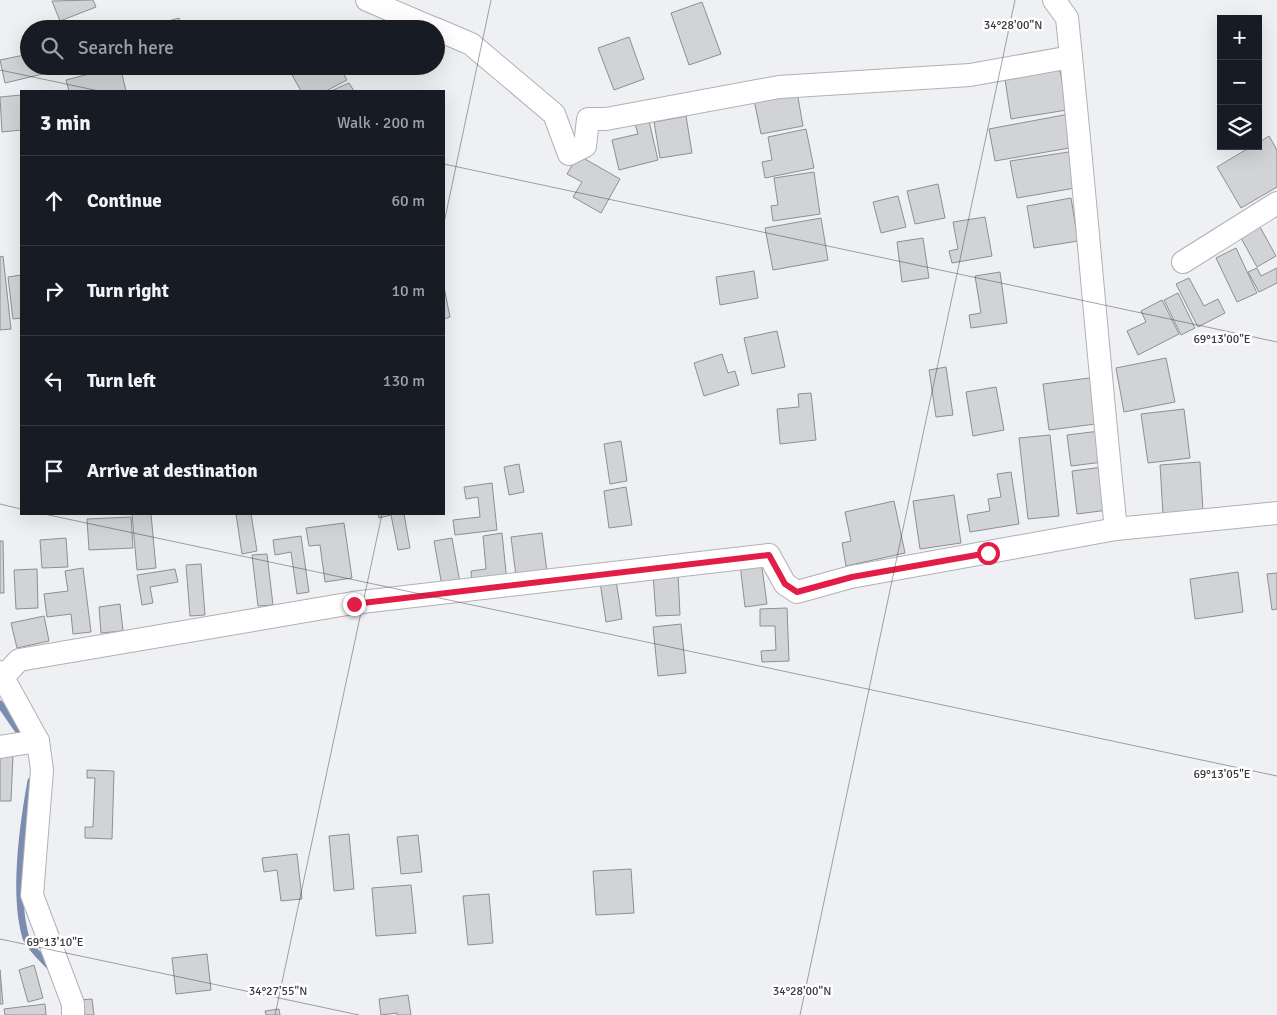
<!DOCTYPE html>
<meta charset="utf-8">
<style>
body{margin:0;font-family:Signika,sans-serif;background:#242831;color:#f1f3f6}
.controls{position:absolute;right:15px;top:15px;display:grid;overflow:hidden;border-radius:0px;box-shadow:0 5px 20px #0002}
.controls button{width:45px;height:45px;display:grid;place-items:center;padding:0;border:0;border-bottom:1px solid #363941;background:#171b24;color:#f1f3f6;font:25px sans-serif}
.stop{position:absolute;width:15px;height:15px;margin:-11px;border:4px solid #e11d48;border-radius:50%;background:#fff}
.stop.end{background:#e11d48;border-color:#fff;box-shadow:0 1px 5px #0008}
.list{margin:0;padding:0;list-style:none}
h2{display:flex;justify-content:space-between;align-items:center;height:65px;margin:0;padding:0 20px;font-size:21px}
h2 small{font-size:16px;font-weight:400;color:#9ea1a6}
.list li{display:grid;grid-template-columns:32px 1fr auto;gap:15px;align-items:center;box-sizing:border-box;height:90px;padding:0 20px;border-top:1px solid #363941}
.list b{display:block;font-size:19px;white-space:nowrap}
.list em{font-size:16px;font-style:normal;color:#9ea1a6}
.icon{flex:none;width:28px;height:28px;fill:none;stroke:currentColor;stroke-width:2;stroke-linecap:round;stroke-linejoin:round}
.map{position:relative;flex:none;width:1277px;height:1015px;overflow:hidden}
.search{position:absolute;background:#171b24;box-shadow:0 5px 20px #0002;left:20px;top:20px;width:425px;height:55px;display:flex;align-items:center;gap:12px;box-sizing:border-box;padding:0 18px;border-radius:28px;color:#9ea1a6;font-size:19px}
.panel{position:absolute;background:#171b24;box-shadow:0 5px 20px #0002;left:20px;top:90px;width:425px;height:425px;border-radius:0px}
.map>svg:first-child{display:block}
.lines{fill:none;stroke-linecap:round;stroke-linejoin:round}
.stream{stroke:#7a8cb0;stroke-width:7}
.building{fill:#d2d3d6;stroke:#8e8f91}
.minor-casing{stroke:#b0b1b4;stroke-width:24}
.minor{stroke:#fff;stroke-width:22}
.route{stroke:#e11d48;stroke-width:6}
.ticks{fill:none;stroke:#38393a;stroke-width:1;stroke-opacity:0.45}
.ticks-label{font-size:12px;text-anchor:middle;fill:#38393a;stroke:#fff;stroke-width:5;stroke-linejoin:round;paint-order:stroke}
</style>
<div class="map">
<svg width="1277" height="1015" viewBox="0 0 1277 1015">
<rect width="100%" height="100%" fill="#eff0f3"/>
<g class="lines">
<g class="stream">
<polyline points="0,704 20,733"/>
<path d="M31,781C23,825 13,895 26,938C30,948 44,960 51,968"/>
</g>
</g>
<g class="building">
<polygon points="93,0 96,7 60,21 52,1"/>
<polygon points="702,2 721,54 689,65 671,13"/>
<polygon points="179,18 182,29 140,29"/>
<polygon points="315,22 318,29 303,29"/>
<polygon points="629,37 644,79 614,90 598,48"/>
<polygon points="29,54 29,66 50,66 51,72 5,83 0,60"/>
<polygon points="120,66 126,91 69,91 66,80"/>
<polygon points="150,66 166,66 151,70"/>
<polygon points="287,66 339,66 347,80 326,91 301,91"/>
<polygon points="1060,70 1067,110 1011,119 1005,79"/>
<polygon points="349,83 354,91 331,91"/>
<polygon points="797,92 803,126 761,134 754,100"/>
<polygon points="21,95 21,130 2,132 0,97"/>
<polygon points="1069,114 1075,147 995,161 989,129"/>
<polygon points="686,116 692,153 660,158 654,122"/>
<polygon points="649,121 658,160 619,170 612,140 638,134 635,124"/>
<polygon points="806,129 814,168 765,178 762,162 772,160 768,137"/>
<polygon points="1269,136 1277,150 1277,187 1241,208 1217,167 1252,146 1258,146 1258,143"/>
<polygon points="1075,151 1081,187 1017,198 1010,161"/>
<polygon points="578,155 620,179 601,213 573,197 582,182 567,174"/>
<polygon points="814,172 820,214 773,221 771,206 778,205 774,178"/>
<polygon points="938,184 945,218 915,224 907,191"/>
<polygon points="898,196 906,227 881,233 873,202"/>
<polygon points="1071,198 1078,241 1034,248 1027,206"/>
<polygon points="985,217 992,256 952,263 949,251 958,249 953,222"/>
<polygon points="821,218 828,260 773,270 765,228"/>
<polygon points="1260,227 1276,256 1257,267 1241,238"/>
<polygon points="923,238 929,278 902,282 897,242"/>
<polygon points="1236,248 1257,293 1237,302 1216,258"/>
<polygon points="3,256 11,329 0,330 0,257"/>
<polygon points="1257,268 1261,276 1277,268 1277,283 1259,292 1248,272"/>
<polygon points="754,271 758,298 720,305 716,277"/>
<polygon points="1000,272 1007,323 971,328 969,315 981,313 975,276"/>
<polygon points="21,275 21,318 13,319 8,277"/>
<polygon points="1189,278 1204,306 1218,299 1225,313 1198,327 1176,284"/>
<polygon points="444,287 450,317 444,319"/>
<polygon points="1178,293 1195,328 1181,335 1164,300"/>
<polygon points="1162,300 1179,334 1138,355 1127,331 1146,322 1141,311"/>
<polygon points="777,331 785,367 752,374 744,338"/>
<polygon points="722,354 728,373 735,371 739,385 704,396 694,363"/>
<polygon points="1166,358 1175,402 1124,412 1116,368"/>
<polygon points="946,367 953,415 936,417 929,370"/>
<polygon points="1097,377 1103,423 1049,430 1043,384"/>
<polygon points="996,387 1004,430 973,436 966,392"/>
<polygon points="811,393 816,440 780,444 777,409 799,407 798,394"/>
<polygon points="1184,409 1190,458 1148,463 1141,414"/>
<polygon points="1100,431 1103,462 1071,466 1067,435"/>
<polygon points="1050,435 1059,516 1028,519 1019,438"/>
<polygon points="621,441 627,481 610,484 604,444"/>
<polygon points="1200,462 1203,511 1163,514 1160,465"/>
<polygon points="519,464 524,492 509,495 504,467"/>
<polygon points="1103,467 1108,510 1077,514 1072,471"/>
<polygon points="1011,472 1019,524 970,532 967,515 990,511 988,499 1001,497 997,474"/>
<polygon points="492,483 497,530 455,535 453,520 480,517 478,497 466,499 464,487"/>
<polygon points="626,487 632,525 609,528 604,491"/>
<polygon points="954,495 961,543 920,549 913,501"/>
<polygon points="894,501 905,553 846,566 842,543 851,541 845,512"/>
<polygon points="132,514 151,514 156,568 137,570"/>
<polygon points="236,514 251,514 257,551 242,554"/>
<polygon points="378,514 404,514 410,548 398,550 391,515 379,518"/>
<polygon points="131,517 133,548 89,550 87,519"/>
<polygon points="344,523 352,578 325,582 320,545 309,546 306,528"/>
<polygon points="502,533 507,582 472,586 471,571 486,569 483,536"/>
<polygon points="542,533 547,572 516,576 511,537"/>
<polygon points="301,536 309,592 297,594 291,552 275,555 273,540"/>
<polygon points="66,538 68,567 42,568 40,540"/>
<polygon points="452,538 460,583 442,586 434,541"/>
<polygon points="0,541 3,541 4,593 0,593"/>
<polygon points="267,554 273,605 258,606 252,555"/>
<polygon points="761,561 767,604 745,607 740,564"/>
<polygon points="201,564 205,615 190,616 186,565"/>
<polygon points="83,568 91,632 73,634 71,614 47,617 44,594 68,591 65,571"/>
<polygon points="37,569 38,608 16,609 14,570"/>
<polygon points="175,569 178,582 150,587 153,603 142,605 137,575"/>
<polygon points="1238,572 1243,612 1195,619 1190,579"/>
<polygon points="678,573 680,615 656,616 653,574"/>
<polygon points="1277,573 1277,609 1272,610 1267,574"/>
<polygon points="616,580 622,619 606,622 600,582"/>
<polygon points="120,604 123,631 101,633 99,607"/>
<polygon points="787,608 789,661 762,662 761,651 776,650 775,626 760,626 760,609"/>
<polygon points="44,616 49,641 17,648 11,623"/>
<polygon points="681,624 686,673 658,676 653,627"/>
<polygon points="0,755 13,756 11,801 0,801"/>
<polygon points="87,770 114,771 112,839 85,838 85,827 93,827 95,778 87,778"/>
<polygon points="349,834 354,889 334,891 329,836"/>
<polygon points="418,835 422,872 401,874 397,837"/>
<polygon points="297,854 302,899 281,901 277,870 264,872 262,858"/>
<polygon points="631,869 634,913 596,915 593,871"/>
<polygon points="411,885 416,933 376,936 372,888"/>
<polygon points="489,894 493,943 468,945 463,896"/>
<polygon points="207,954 211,990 176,994 172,958"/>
<polygon points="34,965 43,998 28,1002 19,970"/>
<polygon points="0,970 3,1004 0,1004"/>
<polygon points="408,995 411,1015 397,1015 397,1013 381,1015 379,999"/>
<polygon points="92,999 94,1015 81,1015 79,1000"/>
<polygon points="45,1004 46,1015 5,1015 4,1009"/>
<polygon points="279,1009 280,1015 266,1015 265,1011"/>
</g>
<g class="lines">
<defs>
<g id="minor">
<polyline points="367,0 435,29"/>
<path d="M1054,0L1067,18C1085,188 1098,359 1116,529"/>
<polyline points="436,29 471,44 554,114 569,154 585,146 588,119 606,119 779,87 970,75 1071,57"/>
<polyline points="1183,262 1277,203"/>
<polyline points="0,672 38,741 42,770 32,895 73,1004 73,1015"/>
<polyline points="3,677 19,660 353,603 769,555 785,584 797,592 851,577 1116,529 1277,513"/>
<polyline points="0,747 38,741"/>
</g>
</defs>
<use href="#minor" class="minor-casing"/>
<use href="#minor" class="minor"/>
</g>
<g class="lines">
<polyline class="route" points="354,604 769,555 785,584 797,592 852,577 988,553"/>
</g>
<path class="ticks" d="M0,70L99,91M444,164L1277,342M444,223L491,0M0,504L21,509M44,514L1277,776M0,939L359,1015M275,1015L382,514M800,1015L1015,0"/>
<g class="ticks-label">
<text x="1013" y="29">34°28'00"N</text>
<text x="1222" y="343">69°13'00"E</text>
<text x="1222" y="778">69°13'05"E</text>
<text x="55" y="946">69°13'10"E</text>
<text x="278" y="995">34°27'55"N</text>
<text x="802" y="995">34°28'00"N</text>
</g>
</svg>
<div class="controls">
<button>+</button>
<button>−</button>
<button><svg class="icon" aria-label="layers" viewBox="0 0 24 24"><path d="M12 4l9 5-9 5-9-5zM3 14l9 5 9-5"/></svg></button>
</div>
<div class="stop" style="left:988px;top:553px"></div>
<div class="stop end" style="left:354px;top:604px"></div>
<div class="search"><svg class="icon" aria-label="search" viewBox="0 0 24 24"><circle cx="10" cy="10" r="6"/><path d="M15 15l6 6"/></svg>Search here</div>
<section class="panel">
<h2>3 min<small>Walk · 200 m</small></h2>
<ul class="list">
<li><svg class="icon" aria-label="ahead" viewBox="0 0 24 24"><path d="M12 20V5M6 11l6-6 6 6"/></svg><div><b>Continue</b></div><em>60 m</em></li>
<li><svg class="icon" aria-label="right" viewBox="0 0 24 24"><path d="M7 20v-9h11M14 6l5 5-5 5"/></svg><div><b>Turn right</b></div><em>10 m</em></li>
<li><svg class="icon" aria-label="left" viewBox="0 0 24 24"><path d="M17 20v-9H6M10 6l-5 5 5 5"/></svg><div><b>Turn left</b></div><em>130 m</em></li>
<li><svg class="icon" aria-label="arrive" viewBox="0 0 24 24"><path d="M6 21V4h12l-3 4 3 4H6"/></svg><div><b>Arrive at destination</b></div></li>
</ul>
</section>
</div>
